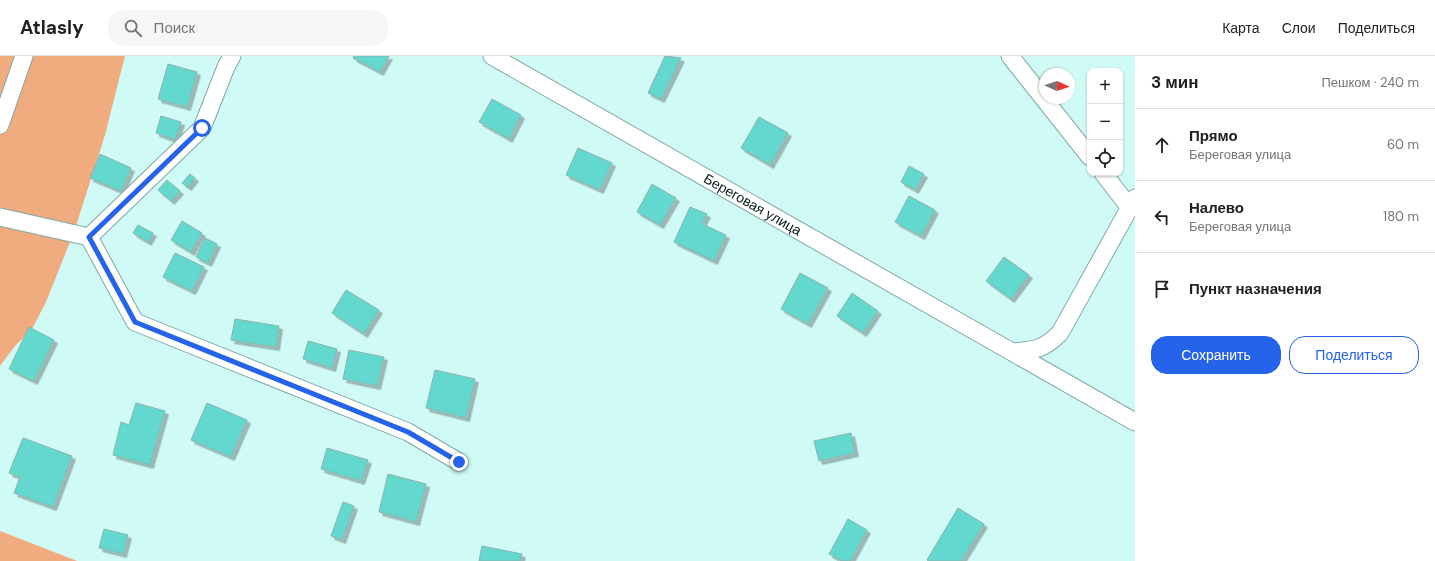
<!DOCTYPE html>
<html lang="ru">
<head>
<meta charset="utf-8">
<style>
	:root { --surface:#fff; --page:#f6f6f6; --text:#202124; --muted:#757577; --line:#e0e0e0; --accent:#2563eb }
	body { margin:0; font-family:"DM Sans",sans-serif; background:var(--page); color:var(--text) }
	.controls { position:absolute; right:12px; top:12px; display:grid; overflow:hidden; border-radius:8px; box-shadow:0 1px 3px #0004 }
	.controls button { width:36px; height:36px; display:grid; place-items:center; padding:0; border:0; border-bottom:1px solid var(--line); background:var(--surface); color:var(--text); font:20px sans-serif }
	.compass { position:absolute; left:1039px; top:12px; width:36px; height:36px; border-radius:50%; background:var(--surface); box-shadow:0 1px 3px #0004; rotate:93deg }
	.stop { position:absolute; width:12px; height:12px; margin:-9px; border:3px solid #2563eb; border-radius:50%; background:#fff }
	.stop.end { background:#2563eb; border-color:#fff; box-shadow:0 1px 4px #0008 }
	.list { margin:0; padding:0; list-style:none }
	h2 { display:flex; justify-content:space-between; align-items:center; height:52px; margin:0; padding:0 16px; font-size:17px }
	h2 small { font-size:13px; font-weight:400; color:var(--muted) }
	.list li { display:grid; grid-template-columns:26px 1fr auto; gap:12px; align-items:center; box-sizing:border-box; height:72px; padding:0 16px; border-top:1px solid var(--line) }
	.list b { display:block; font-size:15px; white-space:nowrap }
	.list p { margin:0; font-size:13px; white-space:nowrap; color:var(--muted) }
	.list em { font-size:13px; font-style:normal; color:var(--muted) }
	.actions { display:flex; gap:8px; padding:12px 16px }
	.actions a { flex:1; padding:9px 0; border:1px solid var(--accent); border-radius:16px; text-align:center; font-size:14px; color:var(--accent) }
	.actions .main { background:var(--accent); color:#fff }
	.icon { flex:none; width:22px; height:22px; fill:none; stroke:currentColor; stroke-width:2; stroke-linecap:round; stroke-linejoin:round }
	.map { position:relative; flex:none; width:1135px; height:505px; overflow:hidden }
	header { display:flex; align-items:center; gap:24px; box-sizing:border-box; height:56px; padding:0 20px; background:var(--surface); border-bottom:1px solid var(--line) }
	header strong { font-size:19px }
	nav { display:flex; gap:22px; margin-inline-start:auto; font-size:14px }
	.search { width:280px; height:36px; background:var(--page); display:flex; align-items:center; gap:10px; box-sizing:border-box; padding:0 14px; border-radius:16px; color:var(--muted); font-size:15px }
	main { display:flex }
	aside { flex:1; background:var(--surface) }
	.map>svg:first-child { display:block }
	.green { fill:#f0ac7f }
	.building { fill:#63d8ce; stroke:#8ab2ad; filter:url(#shadow) }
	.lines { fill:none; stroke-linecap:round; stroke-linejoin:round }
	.minor-casing { stroke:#80a8a4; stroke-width:19 }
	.minor { stroke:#fff; stroke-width:17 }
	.route { stroke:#2563eb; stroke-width:5 }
	.labels { text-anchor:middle; stroke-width:3; stroke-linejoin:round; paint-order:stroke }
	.street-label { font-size:14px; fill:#0b1b19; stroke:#fdfdfd }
</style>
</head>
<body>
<header>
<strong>Atlasly</strong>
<div class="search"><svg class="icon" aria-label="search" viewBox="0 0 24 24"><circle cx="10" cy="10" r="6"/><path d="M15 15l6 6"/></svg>Поиск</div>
<nav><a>Карта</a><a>Слои</a><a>Поделиться</a></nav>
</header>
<main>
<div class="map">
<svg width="1135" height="505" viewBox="0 0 1135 505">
	<defs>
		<filter id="shadow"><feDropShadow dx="3.5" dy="3.5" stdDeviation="0" flood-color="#0004"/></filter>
	</defs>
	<rect width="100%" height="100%" fill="#d0faf5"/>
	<g class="green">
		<path d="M 0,0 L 125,0 L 105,79 L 74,176 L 46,246 L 32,273 L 15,290 L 0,310 Z"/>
		<path d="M 0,475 L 77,505 L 0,505 Z"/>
	</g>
	<g class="building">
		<path d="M 354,0 L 389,0 L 380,16 L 353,2 Z"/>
		<path d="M 665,0 L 681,2 L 661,43 L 648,37 Z"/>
		<path d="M 168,8 L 197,16 L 187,51 L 158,43 Z"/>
		<path d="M 492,43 L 521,59 L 509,83 L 479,66 Z"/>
		<path d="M 161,60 L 181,66 L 175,84 L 156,77 Z"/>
		<path d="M 759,61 L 788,77 L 770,109 L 741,92 Z"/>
		<path d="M 578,92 L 612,107 L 600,134 L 566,119 Z"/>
		<path d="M 100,98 L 131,112 L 121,135 L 90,122 Z"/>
		<path d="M 909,110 L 924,118 L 915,134 L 901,126 Z"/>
		<path d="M 190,118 L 195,122 L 188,131 L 182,127 Z"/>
		<path d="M 167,124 L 180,135 L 171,145 L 158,134 Z"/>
		<path d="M 652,128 L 676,142 L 660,169 L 637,156 Z"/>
		<path d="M 909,140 L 935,154 L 921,180 L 895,166 Z"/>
		<path d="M 690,151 L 707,158 L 702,168 L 726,179 L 714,205 L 674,186 Z"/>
		<path d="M 182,165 L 202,177 L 191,196 L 171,184 Z"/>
		<path d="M 138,169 L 153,177 L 148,186 L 133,177 Z"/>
		<path d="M 205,182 L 217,188 L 208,207 L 196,201 Z"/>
		<path d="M 175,197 L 204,211 L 192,235 L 163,221 Z"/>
		<path d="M 1004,201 L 1029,219 L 1011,243 L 986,225 Z"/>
		<path d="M 800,217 L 828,232 L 808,268 L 781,253 Z"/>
		<path d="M 346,234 L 379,254 L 364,278 L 332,257 Z"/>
		<path d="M 852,237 L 878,255 L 863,277 L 837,260 Z"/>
		<path d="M 235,263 L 279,270 L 276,291 L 231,284 Z"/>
		<path d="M 29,271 L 54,284 L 34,325 L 9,313 Z"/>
		<path d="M 308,285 L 337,293 L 332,312 L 303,303 Z"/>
		<path d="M 349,294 L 384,301 L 377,330 L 343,323 Z"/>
		<path d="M 435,314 L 475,323 L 466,362 L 426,352 Z"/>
		<path d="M 136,347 L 165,355 L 150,409 L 113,399 L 121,366 L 129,369 Z"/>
		<path d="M 207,347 L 247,364 L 231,401 L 191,384 Z"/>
		<path d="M 851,377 L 855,397 L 819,405 L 814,385 Z"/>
		<path d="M 23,382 L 72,400 L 53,451 L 14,437 L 20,421 L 9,417 Z"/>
		<path d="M 327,392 L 368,404 L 361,425 L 321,413 Z"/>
		<path d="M 388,418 L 426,428 L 416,466 L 379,456 Z"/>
		<path d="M 343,446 L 354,450 L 342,484 L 331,480 Z"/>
		<path d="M 958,452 L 984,468 L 961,505 L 929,505 L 927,504 Z"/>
		<path d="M 848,463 L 867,474 L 850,505 L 842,505 L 829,498 Z"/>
		<path d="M 104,473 L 128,479 L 123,498 L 99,492 Z"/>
		<path d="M 482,490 L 522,498 L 520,505 L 479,505 Z"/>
	</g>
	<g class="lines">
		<g class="minor-casing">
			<g id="minor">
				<path id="s1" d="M 492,0 L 1135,366"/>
				<path d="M 1010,0 L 1090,101"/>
				<path d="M 0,69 L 24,0"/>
				<path d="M 1103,117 L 1130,152"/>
				<path d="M 0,161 L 89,181 L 135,266 L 408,376 L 459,406"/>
				<path d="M 89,181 L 202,72 L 226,11 L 232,0"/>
				<path d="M 1013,296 C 1035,294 1043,294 1060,277 L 1135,142"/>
			</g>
		</g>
		<use href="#minor" class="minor"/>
	</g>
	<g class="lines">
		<path class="route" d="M 202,72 L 89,181 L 135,266 L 408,376 L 459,406"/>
	</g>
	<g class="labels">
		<g class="street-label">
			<text dy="5" stroke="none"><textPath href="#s1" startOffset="300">Береговая улица</textPath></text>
		</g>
	</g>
</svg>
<div class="controls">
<button>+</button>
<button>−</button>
<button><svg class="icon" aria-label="locate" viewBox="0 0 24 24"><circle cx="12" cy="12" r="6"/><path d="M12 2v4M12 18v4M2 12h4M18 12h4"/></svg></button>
</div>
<svg class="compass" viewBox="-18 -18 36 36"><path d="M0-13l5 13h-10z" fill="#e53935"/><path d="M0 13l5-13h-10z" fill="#757577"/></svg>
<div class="stop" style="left:202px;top:72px"></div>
<div class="stop end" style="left:459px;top:406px"></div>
</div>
<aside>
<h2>3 мин<small>Пешком · 240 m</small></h2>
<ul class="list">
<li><svg class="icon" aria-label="ahead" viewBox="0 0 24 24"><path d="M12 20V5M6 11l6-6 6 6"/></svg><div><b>Прямо</b><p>Береговая улица</p></div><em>60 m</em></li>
<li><svg class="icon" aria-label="left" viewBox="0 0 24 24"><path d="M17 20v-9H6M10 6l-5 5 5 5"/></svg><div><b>Налево</b><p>Береговая улица</p></div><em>180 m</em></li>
<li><svg class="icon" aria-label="arrive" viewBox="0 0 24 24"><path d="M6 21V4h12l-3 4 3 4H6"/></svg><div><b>Пункт назначения</b></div></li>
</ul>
<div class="actions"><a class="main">Сохранить</a><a>Поделиться</a></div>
</aside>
</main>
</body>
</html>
